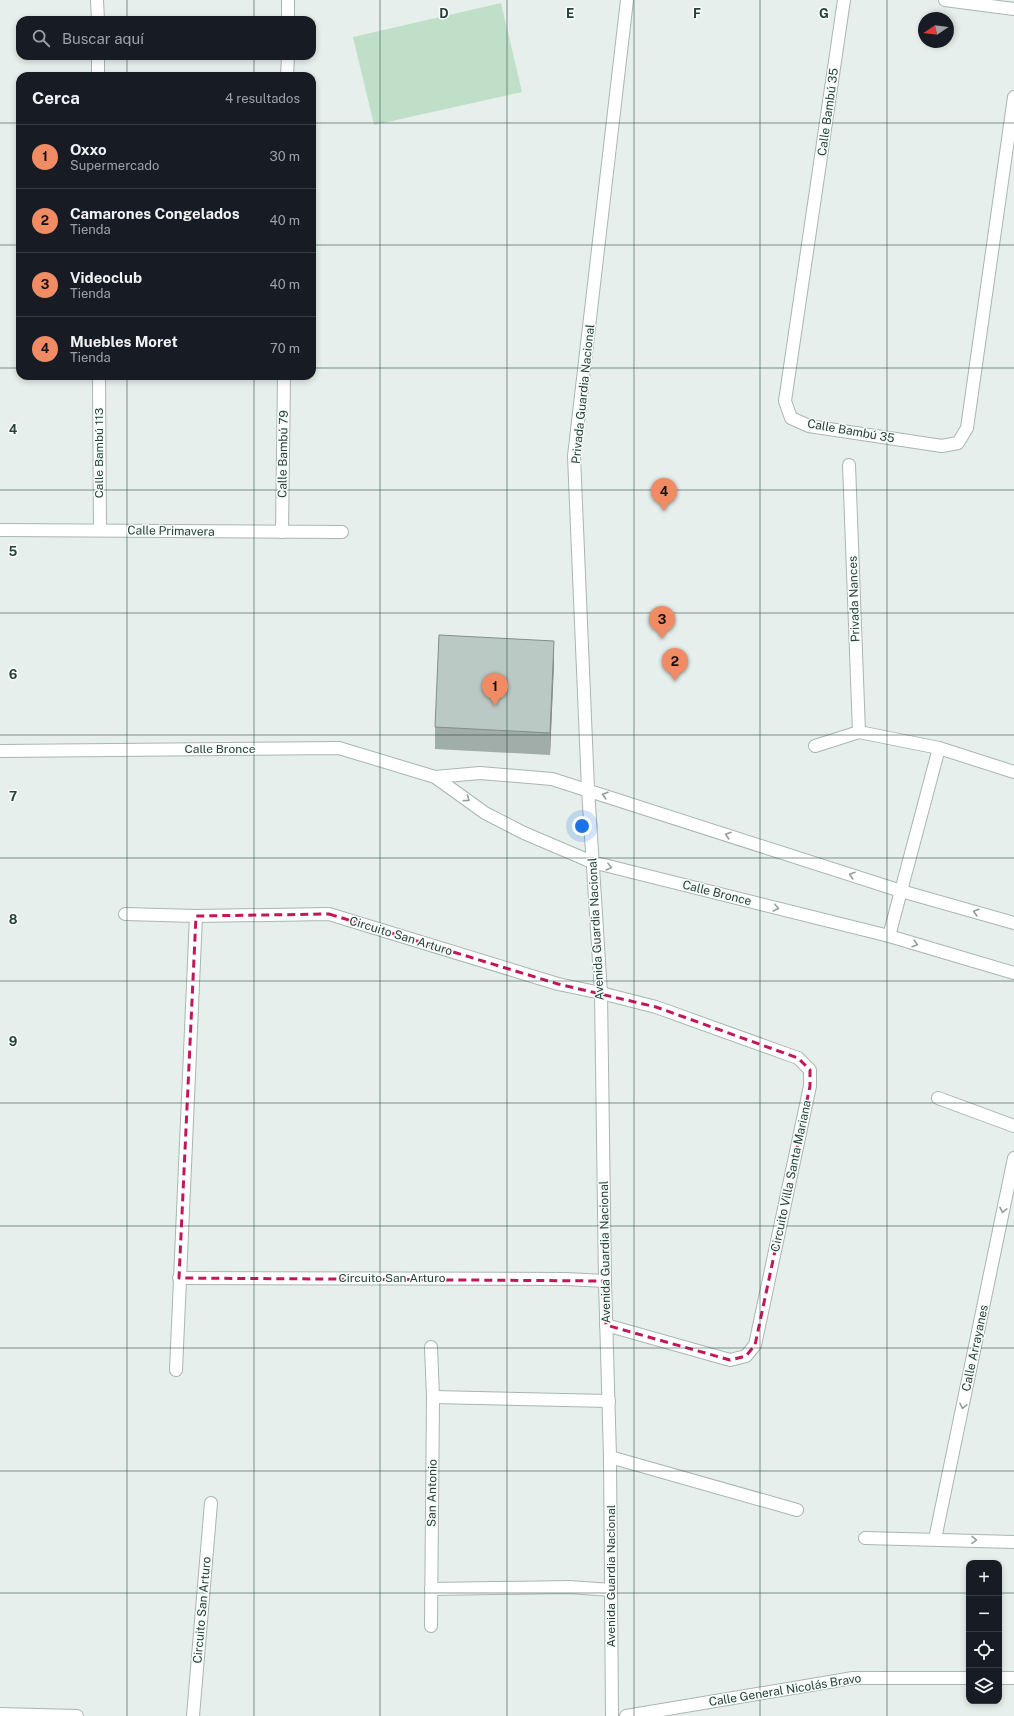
<!DOCTYPE html>
<html lang="es">
<head>
<meta charset="utf-8">
<style>
	:root { --surface:#171b24; --page:#20242c; --text:#f1f3f6; --muted:#9ea1a6; --line:#363941; --accent:#f08b63 }
	body { margin:0; font-family:"Public Sans",sans-serif; background:var(--page); color:var(--text) }
	.controls { position:absolute; right:12px; bottom:12px; display:grid; overflow:hidden; border-radius:8px; box-shadow:0 2px 6px #0003 }
	.controls button { width:36px; height:36px; display:grid; place-items:center; padding:0; border:0; border-bottom:1px solid var(--line); background:var(--surface); color:var(--text); font:20px sans-serif }
	.compass { position:absolute; left:918px; top:12px; width:36px; height:36px; border-radius:50%; background:var(--surface); box-shadow:0 2px 6px #0003; rotate:257deg }
	.you { position:absolute; left:582px; top:826px; width:14px; height:14px; margin:-10px; border:3px solid #fff; border-radius:50%; background:#1a73e8; box-shadow:0 0 0 6px #1a73e833 }
	.badge { display:grid; place-items:center; width:26px; height:26px; border-radius:50%; background:var(--accent); color:#111; font-size:13px; font-weight:700 }
	.pin { position:absolute; translate:-50% -33px; filter:drop-shadow(0 1px 2px #0008) }
	.pin::after { content:''; position:absolute; top:21px; width:14px; height:12px; background:inherit; clip-path:polygon(0 0,100% 0,50% 100%) }
	.list { margin:0; padding:0; list-style:none }
	h2 { display:flex; justify-content:space-between; align-items:center; height:52px; margin:0; padding:0 16px; font-size:17px }
	h2 small { font-size:13px; font-weight:400; color:var(--muted) }
	.list li { display:grid; grid-template-columns:26px 1fr auto; gap:12px; align-items:center; box-sizing:border-box; height:64px; padding:0 16px; border-top:1px solid var(--line) }
	.list b { display:block; font-size:15px; white-space:nowrap }
	.list p { margin:0; font-size:13px; white-space:nowrap; color:var(--muted) }
	.list em { font-size:13px; font-style:normal; color:var(--muted) }
	.icon { flex:none; width:22px; height:22px; fill:none; stroke:currentColor; stroke-width:2; stroke-linecap:round; stroke-linejoin:round }
	.map { position:relative; flex:none; width:1014px; height:1716px; overflow:hidden }
	.search { position:absolute; background:var(--surface); box-shadow:0 2px 6px #0003; left:16px; top:16px; width:300px; height:44px; display:flex; align-items:center; gap:10px; box-sizing:border-box; padding:0 14px; border-radius:12px; color:var(--muted); font-size:15px }
	.panel { position:absolute; background:var(--surface); box-shadow:0 2px 6px #0003; left:16px; top:72px; width:300px; height:308px; border-radius:12px }
	.map>svg:first-child { display:block }
	.green { fill:#c0dfc9 }
	.lines { fill:none; stroke-linecap:round; stroke-linejoin:round }
	.street-casing { stroke:#a8b7b2; stroke-width:14 }
	.street { stroke:#fff; stroke-width:12 }
	.wall { fill:#a1ada9 }
	.shaded-wall { fill:#838d89 }
	.building { fill:#bbc9c4; stroke:#838d89 }
	.oneway { stroke:#92a09c }
	.marked { fill:none; stroke:#c2185b; stroke-width:3; stroke-dasharray:8 5; stroke-linejoin:round }
	.grid { fill:none; stroke:#25413a; stroke-width:1; stroke-opacity:0.55 }
	.labels { text-anchor:middle; stroke-width:3; stroke-linejoin:round; paint-order:stroke }
	.street-label { font-size:12px; fill:#25413a; stroke:#f7fbf9 }
	.grid-label { font-size:13px; text-anchor:middle; font-weight:bold; fill:#25413a; stroke:#f7fbf9; stroke-width:3; stroke-linejoin:round; paint-order:stroke }
</style>
</head>
<body>
<div class="map">
<svg width="1014" height="1716" viewBox="0 0 1014 1716">
	<rect width="100%" height="100%" fill="#e6efeb"/>
	<path class="green" d="M 501,3 L 522,92 L 374,125 L 353,37 Z"/>
	<g class="lines">
		<g class="street-casing">
			<g id="street">
				<path d="M 97,0 L 98,20"/>
				<path d="M 844,0 L 785,401 L 791,418 L 809,426 L 942,446 L 958,443 L 967,428 L 1014,97"/>
				<path d="M 945,0 L 1014,9"/>
				<path d="M 288,20 L 288,0"/>
				<path d="M 98,56 L 98,76"/>
				<path d="M 287,76 L 288,56"/>
				<path d="M 99,376 L 100,530"/>
				<path d="M 849,465 L 859,732"/>
				<path d="M 0,530 L 342,532"/>
				<path d="M 282,532 L 284,376"/>
				<path d="M 815,746 L 859,732 L 939,748 L 1014,772"/>
				<path d="M 0,751 L 339,748 L 435,777 L 485,813 L 524,833 L 592,862 L 889,936 L 1014,973"/>
				<path d="M 435,777 L 480,773 L 552,779 L 901,891 L 1014,923"/>
				<path d="M 125,914 L 196,916 L 329,914 L 558,984 L 601,993 L 656,1007 L 798,1058 L 810,1070 L 810,1086 L 755,1345 L 746,1356 L 730,1360 L 606,1325"/>
				<path d="M 889,936 L 939,748"/>
				<path d="M 938,1098 L 1014,1126"/>
				<path d="M 179,1278 L 566,1279 L 605,1281"/>
				<path d="M 431,1347 L 433,1397 L 431,1626"/>
				<path d="M 176,1370 L 196,916"/>
				<path d="M 433,1397 L 609,1401"/>
				<path d="M 610,1457 L 797,1510"/>
				<path d="M 865,1538 L 1014,1542"/>
				<path d="M 935,1539 L 1014,1158"/>
				<path d="M 431,1589 L 569,1587 L 611,1590"/>
				<path d="M 999,1678 L 1014,1678"/>
				<path d="M 0,1714 L 77,1716"/>
				<path d="M 193,1716 L 211,1503"/>
				<path d="M 612,1716 L 610,1457 L 605,1281 L 601,993 L 588,789 L 574,456 L 627,0"/>
				<path d="M 626,1716 L 853,1678 L 969,1678"/>
			</g>
		</g>
		<use href="#street" class="street"/>
	</g>
	<path class="wall" d="M 554,663 L 550,755 L 435,749 L 435,727 Z"/>
	<path class="shaded-wall" d="M 554,641 L 554,663 L 550,755 L 550,733 Z"/>
	<path class="building" d="M 439,635 L 554,641 L 550,733 L 435,727 Z"/>
	<defs><path id="oneway-chevron" d="M-2-3.5L2.5 0L-2 3.5" fill="none" stroke-width="1.6" stroke-linecap="round" stroke-linejoin="round"/></defs>
	<g class="oneway">
		<use href="#oneway-chevron" transform="translate(605 795) rotate(-162)"/>
		<use href="#oneway-chevron" transform="translate(467 799) rotate(36)"/>
		<use href="#oneway-chevron" transform="translate(728 835) rotate(-162)"/>
		<use href="#oneway-chevron" transform="translate(609 867) rotate(14)"/>
		<use href="#oneway-chevron" transform="translate(852 875) rotate(-162)"/>
		<use href="#oneway-chevron" transform="translate(776 908) rotate(14)"/>
		<use href="#oneway-chevron" transform="translate(976 912) rotate(-164)"/>
		<use href="#oneway-chevron" transform="translate(915 944) rotate(16)"/>
		<use href="#oneway-chevron" transform="translate(1003 1210) rotate(102)"/>
		<use href="#oneway-chevron" transform="translate(963 1406) rotate(102)"/>
		<use href="#oneway-chevron" transform="translate(974 1540) rotate(2)"/>
	</g>
	<path class="marked" d="M 329,914 L 558,984 L 656,1007 L 798,1058 L 810,1070 L 810,1086 L 755,1345 L 746,1356 L 730,1360 L 606,1325 L 605,1281 L 179,1278 L 196,916 Z"/>
	<path class="grid" d="M 127,0 L 127,20M 254,0 L 254,20M 380,0 L 380,1716M 507,0 L 507,1716M 634,0 L 634,1716M 760,0 L 760,1716M 887,0 L 887,1716M 127,56 L 127,76M 254,56 L 254,76M 0,123 L 20,123M 312,123 L 1014,123M 0,245 L 20,245M 312,245 L 1014,245M 0,368 L 20,368M 312,368 L 1014,368M 127,376 L 127,1716M 254,376 L 254,1716M 0,490 L 1014,490M 0,613 L 1014,613M 0,735 L 1014,735M 0,858 L 1014,858M 0,981 L 1014,981M 0,1103 L 1014,1103M 0,1226 L 1014,1226M 0,1348 L 1014,1348M 0,1471 L 1014,1471M 0,1593 L 969,1593M 999,1593 L 1014,1593"/>
	<g class="labels">
		<g class="street-label">
			<text transform="translate(828 112) rotate(-82)" y="4">Calle Bambú 35</text>
			<text transform="translate(583 394) rotate(-84)" y="4">Privada Guardia Nacional</text>
			<text transform="translate(851 431) rotate(10)" y="4">Calle Bambú 35</text>
			<text transform="translate(99 453) rotate(-90)" y="4">Calle Bambú 113</text>
			<text transform="translate(283 454) rotate(-89)" y="4">Calle Bambú 79</text>
			<text transform="translate(171 531) rotate(1)" y="4">Calle Primavera</text>
			<text transform="translate(854 599) rotate(-92)" y="4">Privada Nances</text>
			<text x="220" y="753">Calle Bronce</text>
			<text transform="translate(717 893) rotate(14)" y="4">Calle Bronce</text>
			<text transform="translate(596 929) rotate(-93)" y="4">Avenida Guardia Nacional</text>
			<text transform="translate(401 936) rotate(17)" y="4">Circuito San Arturo</text>
			<text transform="translate(791 1176) rotate(-78)" y="4">Circuito Villa Santa Mariana</text>
			<text transform="translate(605 1252) rotate(-91)" y="4">Avenida Guardia Nacional</text>
			<text x="392" y="1282">Circuito San Arturo</text>
			<text transform="translate(975 1348) rotate(-78)" y="4">Calle Arrayanes</text>
			<text transform="translate(432 1493) rotate(-89)" y="4">San Antonio</text>
			<text transform="translate(611 1576) rotate(-90)" y="4">Avenida Guardia Nacional</text>
			<text transform="translate(202 1610) rotate(-85)" y="4">Circuito San Arturo</text>
			<text transform="translate(785 1690) rotate(-9)" y="4">Calle General Nicolás Bravo</text>
		</g>
	</g>
	<g class="grid-label">
		<text x="444" y="18">D</text>
		<text x="570" y="18">E</text>
		<text x="697" y="18">F</text>
		<text x="824" y="18">G</text>
		<text x="13" y="434">4</text>
		<text x="13" y="556">5</text>
		<text x="13" y="679">6</text>
		<text x="13" y="801">7</text>
		<text x="13" y="924">8</text>
		<text x="13" y="1046">9</text>
	</g>
</svg>
<div class="controls">
<button>+</button>
<button>−</button>
<button><svg class="icon" aria-label="locate" viewBox="0 0 24 24"><circle cx="12" cy="12" r="6"/><path d="M12 2v4M12 18v4M2 12h4M18 12h4"/></svg></button>
<button><svg class="icon" aria-label="layers" viewBox="0 0 24 24"><path d="M12 4l9 5-9 5-9-5zM3 14l9 5 9-5"/></svg></button>
</div>
<svg class="compass" viewBox="-18 -18 36 36"><path d="M0-13l5 13h-10z" fill="#e53935"/><path d="M0 13l5-13h-10z" fill="#9ea1a6"/></svg>
<div class="you"></div>
<div class="pin badge" style="left:495px;top:706px">1</div>
<div class="pin badge" style="left:675px;top:681px">2</div>
<div class="pin badge" style="left:662px;top:639px">3</div>
<div class="pin badge" style="left:664px;top:511px">4</div>
<div class="search"><svg class="icon" aria-label="search" viewBox="0 0 24 24"><circle cx="10" cy="10" r="6"/><path d="M15 15l6 6"/></svg>Buscar aquí</div>
<section class="panel">
<h2>Cerca<small>4 resultados</small></h2>
<ul class="list">
<li><span class="badge">1</span><div><b>Oxxo</b><p>Supermercado</p></div><em>30 m</em></li>
<li><span class="badge">2</span><div><b>Camarones Congelados</b><p>Tienda</p></div><em>40 m</em></li>
<li><span class="badge">3</span><div><b>Videoclub</b><p>Tienda</p></div><em>40 m</em></li>
<li><span class="badge">4</span><div><b>Muebles Moret</b><p>Tienda</p></div><em>70 m</em></li>
</ul>
</section>
</div>
</body>
</html>
